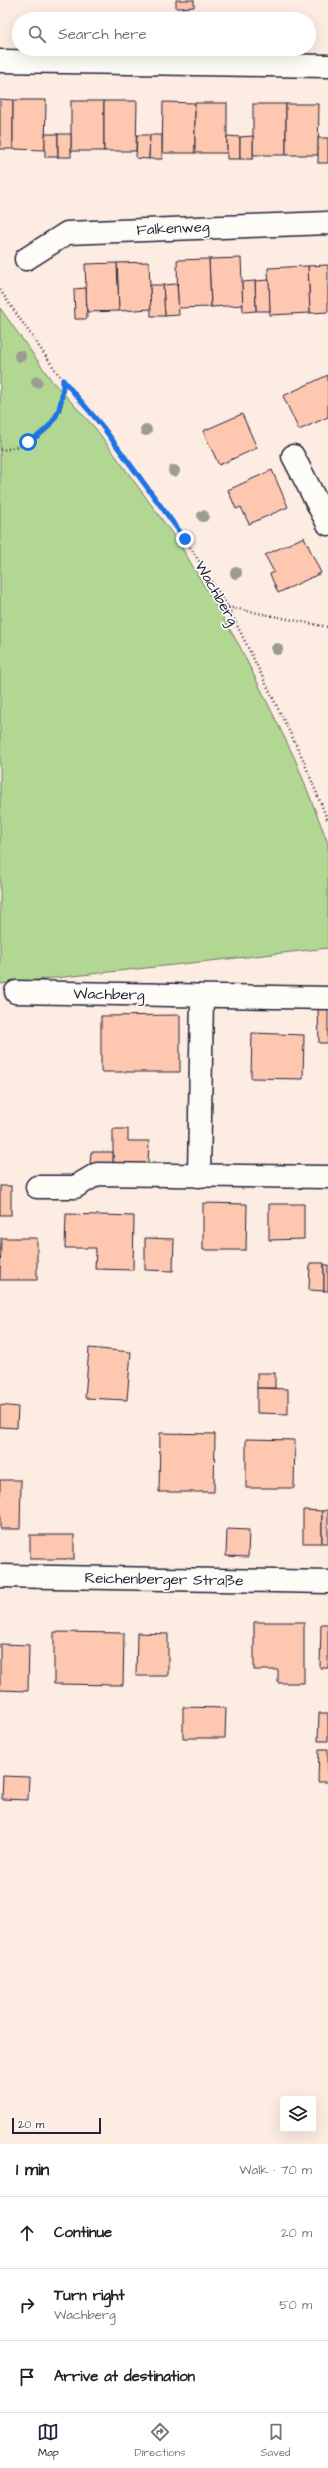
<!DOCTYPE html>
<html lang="en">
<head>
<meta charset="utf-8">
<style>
	:root { --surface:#fff; --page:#f2f2f2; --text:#222; --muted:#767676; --line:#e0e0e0; --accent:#22223b }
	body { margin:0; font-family:"Architects Daughter",sans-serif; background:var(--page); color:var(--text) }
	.controls { position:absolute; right:12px; bottom:12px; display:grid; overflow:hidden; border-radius:4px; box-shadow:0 4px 16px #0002 }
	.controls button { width:36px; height:36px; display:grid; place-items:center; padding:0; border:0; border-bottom:1px solid var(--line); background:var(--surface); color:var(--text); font:20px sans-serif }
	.scale { position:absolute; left:12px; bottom:10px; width:89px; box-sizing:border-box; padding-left:4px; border:2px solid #22223b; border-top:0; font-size:11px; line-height:14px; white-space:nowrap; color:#22223b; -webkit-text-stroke:3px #fdfcf7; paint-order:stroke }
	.stop { position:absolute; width:12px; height:12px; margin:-9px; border:3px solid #1a73e8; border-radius:50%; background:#fff }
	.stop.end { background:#1a73e8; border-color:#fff; box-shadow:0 1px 4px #0008 }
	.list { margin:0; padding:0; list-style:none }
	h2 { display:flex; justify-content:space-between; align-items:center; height:52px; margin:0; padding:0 16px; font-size:17px }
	h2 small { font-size:13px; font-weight:400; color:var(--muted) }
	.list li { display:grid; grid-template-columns:26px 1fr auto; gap:12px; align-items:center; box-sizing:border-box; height:72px; padding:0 16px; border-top:1px solid var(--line) }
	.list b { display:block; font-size:15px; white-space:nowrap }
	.list p { margin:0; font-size:13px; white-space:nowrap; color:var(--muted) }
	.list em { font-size:13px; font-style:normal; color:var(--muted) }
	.icon { flex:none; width:22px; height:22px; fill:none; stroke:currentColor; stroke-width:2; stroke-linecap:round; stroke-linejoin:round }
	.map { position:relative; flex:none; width:328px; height:2144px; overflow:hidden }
	.search { position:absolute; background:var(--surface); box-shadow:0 4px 16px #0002; left:12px; right:12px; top:12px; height:44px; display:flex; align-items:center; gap:10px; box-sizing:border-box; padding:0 14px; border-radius:22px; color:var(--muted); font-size:15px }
	.sheet { height:268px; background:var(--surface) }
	nav { display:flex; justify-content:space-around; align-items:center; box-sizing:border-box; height:56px; border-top:1px solid var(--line); background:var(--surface); font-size:11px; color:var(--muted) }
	nav a { display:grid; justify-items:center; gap:2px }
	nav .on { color:var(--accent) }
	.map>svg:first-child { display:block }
	.green { fill:#b2d792; stroke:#6a7c66 }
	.building { fill:#fec7b0; stroke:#22223b }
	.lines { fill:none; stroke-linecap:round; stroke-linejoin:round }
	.minor-casing { stroke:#22223b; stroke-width:25 }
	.path { stroke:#22223b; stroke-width:2.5; stroke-dasharray:1 3; stroke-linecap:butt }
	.minor { stroke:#fdfcf7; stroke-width:22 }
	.tree { fill:#9c9b94 }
	.route { stroke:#1a73e8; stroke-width:5 }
	.labels { text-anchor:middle; stroke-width:3.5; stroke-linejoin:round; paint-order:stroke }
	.street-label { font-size:15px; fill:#22223b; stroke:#fdfcf7 }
</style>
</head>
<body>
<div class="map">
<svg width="328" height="2144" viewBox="0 0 328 2144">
	<rect width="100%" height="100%" fill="#fdece2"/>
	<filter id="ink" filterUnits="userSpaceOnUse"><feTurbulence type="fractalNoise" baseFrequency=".025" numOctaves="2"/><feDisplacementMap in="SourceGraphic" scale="8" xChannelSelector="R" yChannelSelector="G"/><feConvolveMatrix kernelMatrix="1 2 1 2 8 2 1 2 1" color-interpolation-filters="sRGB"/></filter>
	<g filter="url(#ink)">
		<path class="green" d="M 0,308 L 52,381 L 96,429 L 179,543 L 239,645 L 295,759 L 328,843 L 328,948 L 0,984 Z"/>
		<g class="building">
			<path d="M 176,0 L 194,0 L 194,7 L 176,8 Z"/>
			<path d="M 0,99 L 13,100 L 13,149 L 0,149 Z"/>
			<path d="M 13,100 L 46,100 L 45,150 L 13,149 Z"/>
			<rect x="71" y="101" width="33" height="50"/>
			<path d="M 104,101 L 137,101 L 136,151 L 104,151 Z"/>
			<path d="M 163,102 L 195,103 L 195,153 L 162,153 Z"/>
			<rect x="195" y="103" width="32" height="50"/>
			<rect x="253" y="104" width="33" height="51"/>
			<path d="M 286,104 L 319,104 L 318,155 L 286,155 Z"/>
			<rect x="45" y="134" width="13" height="23"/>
			<rect x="58" y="134" width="13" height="23"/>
			<path d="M 137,135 L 150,135 L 149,159 L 136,158 Z"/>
			<path d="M 150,135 L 162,135 L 162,159 L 149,159 Z"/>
			<path d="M 227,136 L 240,137 L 240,159 L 227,159 Z"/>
			<path d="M 253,136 L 253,159 L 240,159 L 240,137 Z"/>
			<rect x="318" y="138" width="10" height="25"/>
			<path d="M 241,258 L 243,305 L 211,307 L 209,259 Z"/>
			<path d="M 209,259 L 211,307 L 178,308 L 177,260 Z"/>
			<path d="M 149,262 L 151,309 L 119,311 L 117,263 Z"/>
			<path d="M 117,263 L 119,311 L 87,312 L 85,264 Z"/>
			<path d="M 328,265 L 328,312 L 310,313 L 308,266 Z"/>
			<path d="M 308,266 L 310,313 L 270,315 L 268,268 Z"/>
			<path d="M 269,280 L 270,311 L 256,311 L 255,281 Z"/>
			<path d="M 255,281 L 256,311 L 243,312 L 242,282 Z"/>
			<path d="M 177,284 L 179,315 L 165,316 L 163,285 Z"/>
			<path d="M 150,285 L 163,285 L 165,316 L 151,316 Z"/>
			<path d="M 86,288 L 87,319 L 75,319 L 74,289 Z"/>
			<path d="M 328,375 L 328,417 L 299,430 L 283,396 Z"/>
			<path d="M 242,414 L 257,448 L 219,465 L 203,431 Z"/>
			<path d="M 272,470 L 288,507 L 249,524 L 241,507 L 236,509 L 228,490 Z"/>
			<path d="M 304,537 L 321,573 L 278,593 L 270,574 L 274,572 L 265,555 Z"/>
			<path d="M 318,1009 L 328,1009 L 328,1043 L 319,1043 Z"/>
			<path d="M 180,1015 L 180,1072 L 101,1072 L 101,1016 Z"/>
			<path d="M 252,1033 L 304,1035 L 303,1079 L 251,1078 Z"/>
			<path d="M 113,1129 L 128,1129 L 128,1141 L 149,1141 L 148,1165 L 113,1165 Z"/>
			<path d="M 91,1152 L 113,1152 L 113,1165 L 90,1164 Z"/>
			<rect x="0" y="1186" width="11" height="29"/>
			<path d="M 203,1203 L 247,1204 L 246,1250 L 203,1250 Z"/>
			<path d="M 269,1204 L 304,1204 L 304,1239 L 269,1240 Z"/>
			<path d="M 66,1214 L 134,1216 L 133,1270 L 95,1269 L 96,1248 L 65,1248 Z"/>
			<path d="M 1,1238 L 37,1238 L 37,1280 L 0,1280 Z"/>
			<path d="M 145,1238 L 174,1239 L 173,1271 L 145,1270 Z"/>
			<path d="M 310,1263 L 324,1263 L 324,1291 L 309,1290 Z"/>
			<rect x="324" y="1265" width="4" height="26"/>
			<path d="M 89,1348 L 131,1352 L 127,1400 L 85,1398 Z"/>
			<rect x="257" y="1373" width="18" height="15"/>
			<path d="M 257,1388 L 288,1389 L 288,1414 L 257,1413 Z"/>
			<path d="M 0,1405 L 18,1407 L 17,1428 L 0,1427 Z"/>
			<path d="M 160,1433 L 215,1434 L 214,1492 L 159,1492 Z"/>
			<path d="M 246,1439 L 295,1440 L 294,1488 L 246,1488 Z"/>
			<path d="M 0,1480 L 21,1480 L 20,1529 L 0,1529 Z"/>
			<path d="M 303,1510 L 322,1511 L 322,1543 L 303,1543 Z"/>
			<path d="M 328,1510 L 328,1543 L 322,1543 L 322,1511 Z"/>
			<path d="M 227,1529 L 249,1530 L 248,1557 L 226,1556 Z"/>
			<rect x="30" y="1535" width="44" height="24"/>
			<path d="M 254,1622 L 304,1622 L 304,1683 L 278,1683 L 278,1670 L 254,1670 Z"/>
			<path d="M 321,1624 L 328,1624 L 328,1668 L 320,1668 Z"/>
			<path d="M 54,1632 L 124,1633 L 123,1685 L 54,1684 Z"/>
			<path d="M 137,1633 L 168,1634 L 168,1676 L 136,1676 Z"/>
			<path d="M 0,1644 L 29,1645 L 28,1691 L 0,1690 Z"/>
			<path d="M 183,1707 L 226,1708 L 225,1738 L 183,1738 Z"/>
			<path d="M 319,1713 L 328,1713 L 328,1741 L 318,1741 Z"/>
			<path d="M 319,1749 L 328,1749 L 328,1782 L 318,1782 Z"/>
			<path d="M 3,1776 L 29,1777 L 28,1800 L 2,1799 Z"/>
		</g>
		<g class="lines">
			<g class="minor-casing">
				<g id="minor">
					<path d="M 0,61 L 328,66"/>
					<path d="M 26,259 L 67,233 L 328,223"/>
					<path d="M 293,456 L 328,524"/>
					<path d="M 16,992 L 328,998"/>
					<path d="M 199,1176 L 202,997"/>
					<path d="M 37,1187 L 75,1187 L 97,1174 L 328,1177"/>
					<path d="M 0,1576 L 328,1582"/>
				</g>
			</g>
			<g class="path">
				<path d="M 0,290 L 63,381 L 102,426 L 185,539 L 228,607 L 302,757 L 328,821"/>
				<path d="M 0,450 C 25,448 54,432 61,406 C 63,398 63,389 63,381"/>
				<path d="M 228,607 L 328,627"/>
			</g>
			<use href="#minor" class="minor"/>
		</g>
		<g class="tree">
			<circle cx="20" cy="356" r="6"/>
			<circle cx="37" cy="382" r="6"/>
			<circle cx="146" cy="430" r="6"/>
			<circle cx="174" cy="471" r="6"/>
			<circle cx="203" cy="516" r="6"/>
			<circle cx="236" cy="573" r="6"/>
			<circle cx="277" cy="649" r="6"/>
		</g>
	</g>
	<g class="lines" filter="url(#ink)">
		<path class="route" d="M 28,442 C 55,427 63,410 63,380 L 102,426 L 185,539"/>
	</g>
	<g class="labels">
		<g class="street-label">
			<text transform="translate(173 228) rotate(-3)" y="5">Falkenweg</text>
			<text transform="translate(217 593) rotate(60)" y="5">Wachberg</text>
			<text transform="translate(109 994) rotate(1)" y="5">Wachberg</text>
			<text transform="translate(164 1579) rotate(1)" y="5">Reichenberger Straße</text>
		</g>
	</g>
</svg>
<div class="controls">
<button><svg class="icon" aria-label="layers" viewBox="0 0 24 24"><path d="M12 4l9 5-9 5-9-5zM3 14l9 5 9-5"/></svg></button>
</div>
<div class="scale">20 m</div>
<div class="stop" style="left:28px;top:442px"></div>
<div class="stop end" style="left:185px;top:539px"></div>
<div class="search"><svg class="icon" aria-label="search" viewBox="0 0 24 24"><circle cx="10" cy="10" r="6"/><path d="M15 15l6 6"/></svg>Search here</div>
</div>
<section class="sheet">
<h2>1 min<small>Walk · 70 m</small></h2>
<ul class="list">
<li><svg class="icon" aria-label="ahead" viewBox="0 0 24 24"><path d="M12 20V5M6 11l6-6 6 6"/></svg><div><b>Continue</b></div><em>20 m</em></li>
<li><svg class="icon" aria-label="right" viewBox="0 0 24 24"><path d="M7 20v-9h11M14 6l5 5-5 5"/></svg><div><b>Turn right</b><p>Wachberg</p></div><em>50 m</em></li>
<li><svg class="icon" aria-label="arrive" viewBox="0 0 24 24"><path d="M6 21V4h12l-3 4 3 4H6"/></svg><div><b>Arrive at destination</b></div></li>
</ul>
</section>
<nav>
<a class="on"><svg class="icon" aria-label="map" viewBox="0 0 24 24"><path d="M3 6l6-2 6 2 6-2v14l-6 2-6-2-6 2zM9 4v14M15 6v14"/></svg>Map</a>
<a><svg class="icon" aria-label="directions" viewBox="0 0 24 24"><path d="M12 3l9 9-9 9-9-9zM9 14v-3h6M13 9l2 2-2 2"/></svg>Directions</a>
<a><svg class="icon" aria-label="saved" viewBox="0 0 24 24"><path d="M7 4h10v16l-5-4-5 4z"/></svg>Saved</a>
</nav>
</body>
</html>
